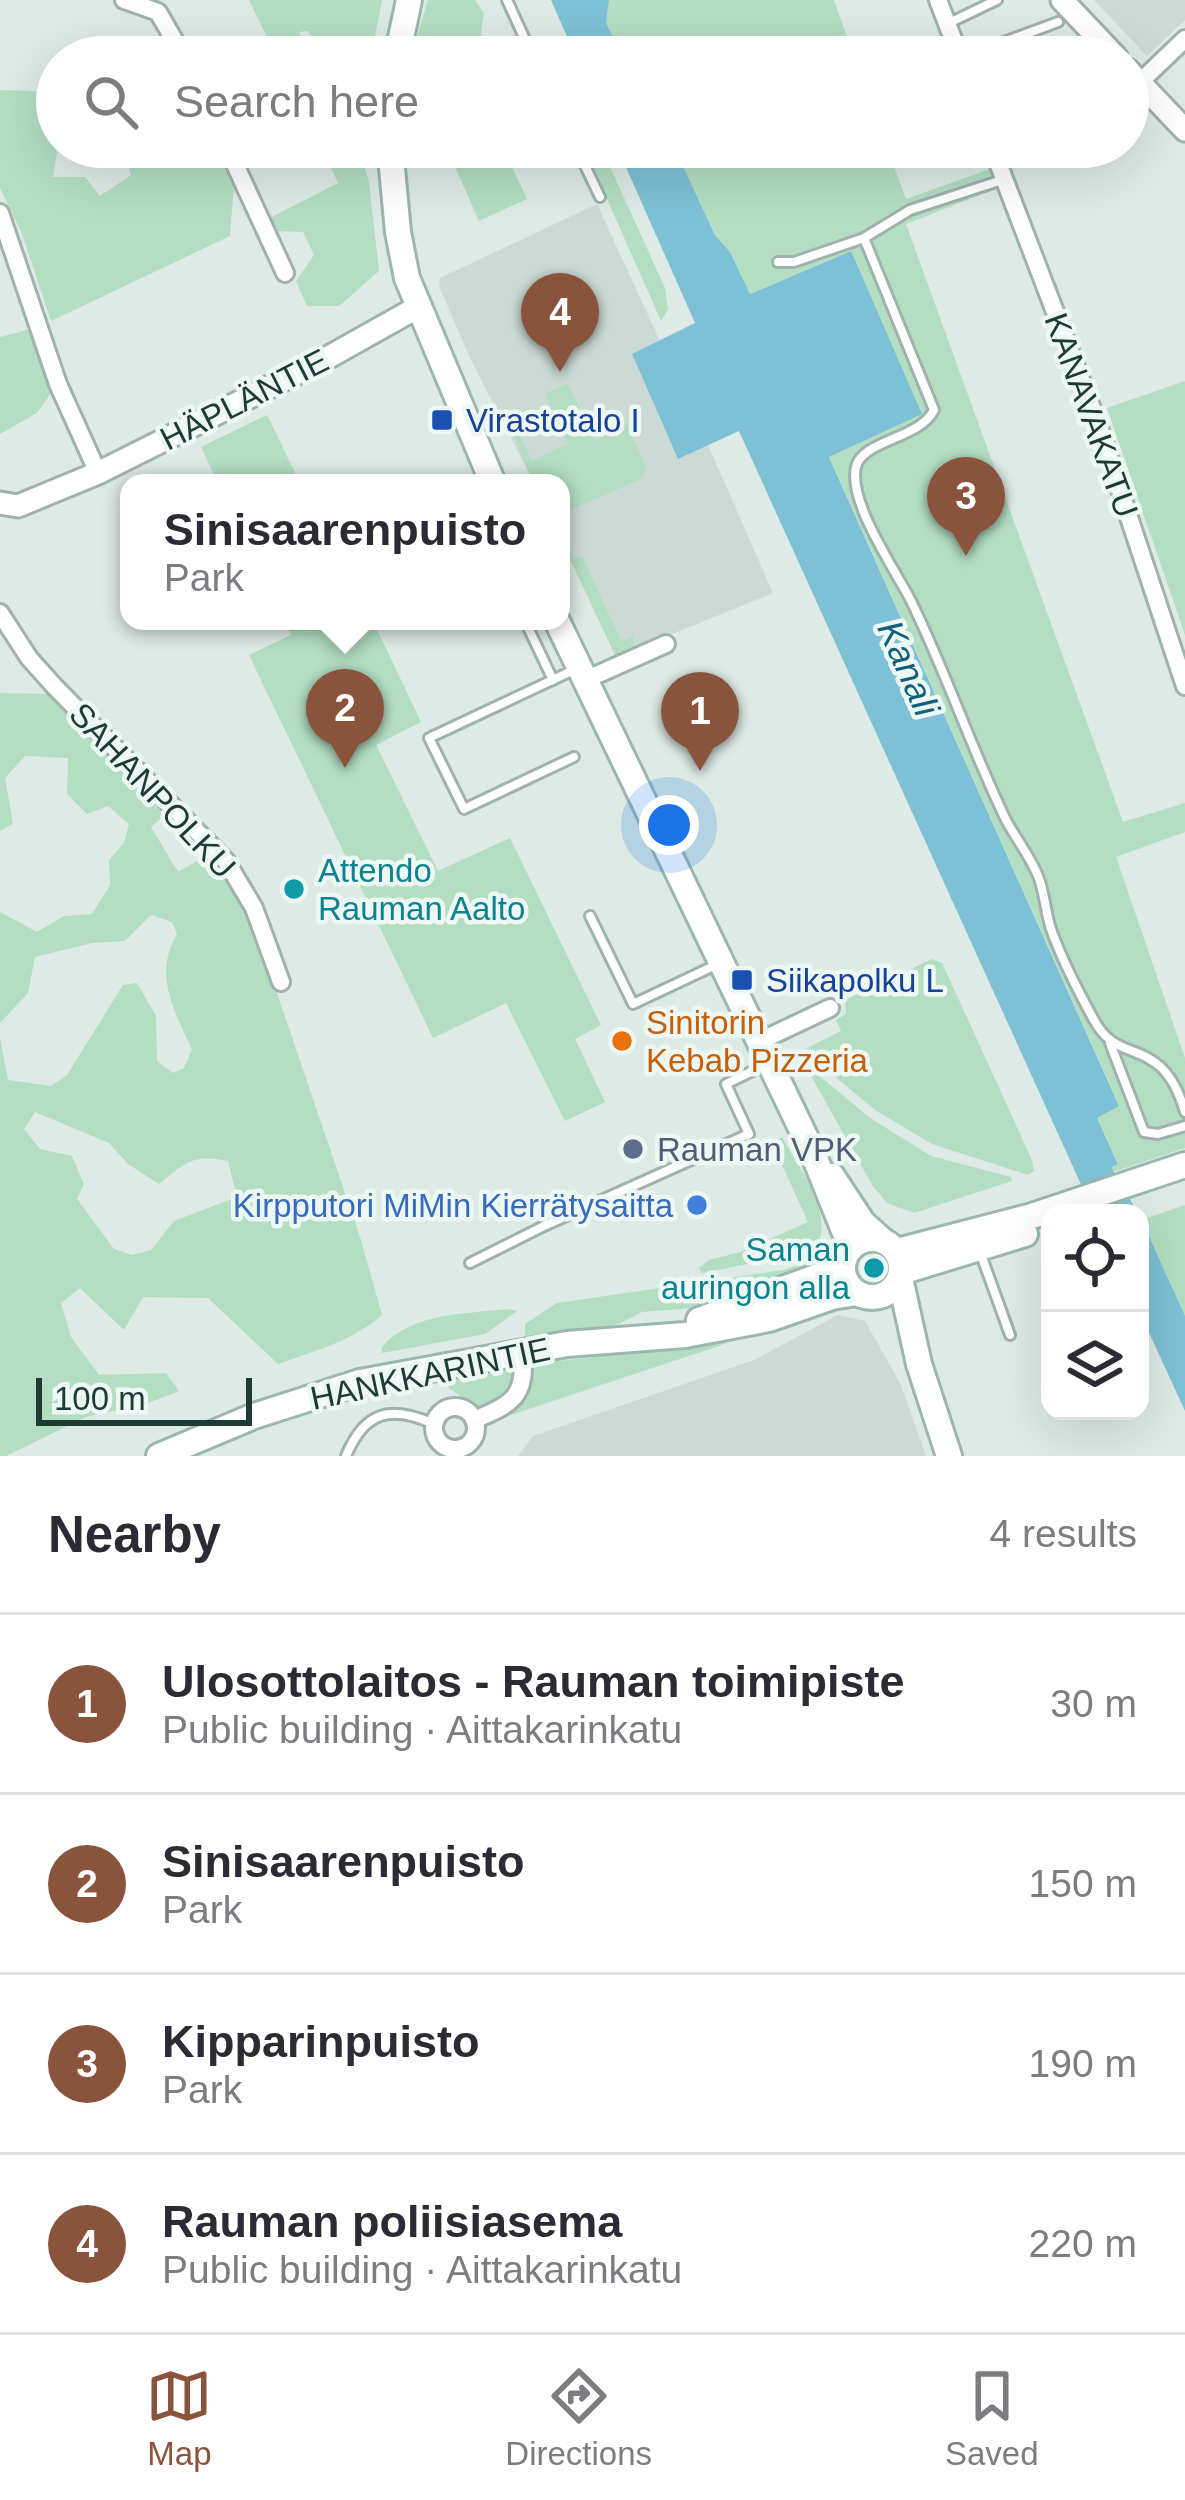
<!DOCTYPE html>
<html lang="en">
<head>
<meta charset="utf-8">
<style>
	:root { --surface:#fff; --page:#f7f7f7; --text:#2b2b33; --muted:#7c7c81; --line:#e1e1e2; --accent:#8a533c }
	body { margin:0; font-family:Helvetica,sans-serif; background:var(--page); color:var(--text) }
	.controls { position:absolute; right:36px; bottom:36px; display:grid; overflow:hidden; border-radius:24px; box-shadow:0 12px 48px #0002 }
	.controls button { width:108px; height:108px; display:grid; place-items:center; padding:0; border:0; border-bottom:3px solid var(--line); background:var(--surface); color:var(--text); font:60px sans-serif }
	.scale { position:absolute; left:36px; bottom:30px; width:216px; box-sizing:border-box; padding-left:12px; border:6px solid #1d3b35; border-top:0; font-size:33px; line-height:42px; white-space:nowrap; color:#1d3b35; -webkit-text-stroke:9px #edf7f3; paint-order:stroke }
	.you { position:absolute; left:669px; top:825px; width:42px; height:42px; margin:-30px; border:9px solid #fff; border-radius:50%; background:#1a73e8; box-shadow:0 0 0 18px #1a73e833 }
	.badge { display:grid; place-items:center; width:78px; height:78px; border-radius:50%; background:var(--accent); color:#fff; font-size:39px; font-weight:700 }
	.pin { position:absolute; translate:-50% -99px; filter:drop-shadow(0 3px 6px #0008) }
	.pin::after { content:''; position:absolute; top:63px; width:42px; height:36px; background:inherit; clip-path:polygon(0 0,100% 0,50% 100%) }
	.popup { position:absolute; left:120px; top:474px; width:450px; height:156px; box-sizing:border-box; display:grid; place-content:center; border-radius:24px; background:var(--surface); filter:drop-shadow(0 3px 9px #0005); font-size:39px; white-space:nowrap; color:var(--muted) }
	.popup b { font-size:45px; color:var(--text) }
	.popup::after { content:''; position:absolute; left:50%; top:100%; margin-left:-24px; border:24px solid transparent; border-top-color:var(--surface) }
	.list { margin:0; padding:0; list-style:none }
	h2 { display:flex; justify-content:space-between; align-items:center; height:156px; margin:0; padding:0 48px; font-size:51px }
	h2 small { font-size:39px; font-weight:400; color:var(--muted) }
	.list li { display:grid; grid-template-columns:78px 1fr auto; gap:36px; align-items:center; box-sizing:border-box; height:180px; padding:0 48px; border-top:3px solid var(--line) }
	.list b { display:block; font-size:45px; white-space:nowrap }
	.list p { margin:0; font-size:39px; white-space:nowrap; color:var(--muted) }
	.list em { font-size:39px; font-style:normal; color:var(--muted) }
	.icon { flex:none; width:66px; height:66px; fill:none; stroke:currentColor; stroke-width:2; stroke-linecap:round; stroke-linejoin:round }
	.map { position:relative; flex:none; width:1185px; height:1456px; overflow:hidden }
	.search { position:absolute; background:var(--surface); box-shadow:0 12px 48px #0002; left:36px; right:36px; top:36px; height:132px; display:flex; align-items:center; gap:30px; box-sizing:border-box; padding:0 42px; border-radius:66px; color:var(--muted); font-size:45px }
	.sheet { height:876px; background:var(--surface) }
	nav { display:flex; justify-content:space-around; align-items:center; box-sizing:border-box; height:168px; border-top:3px solid var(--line); background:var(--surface); font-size:33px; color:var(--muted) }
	nav a { display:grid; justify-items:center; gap:6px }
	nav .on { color:var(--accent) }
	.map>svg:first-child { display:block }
	.built { fill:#cbdad5 }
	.green { fill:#b3dec2; fill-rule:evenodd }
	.water { fill:#7ec1d6 }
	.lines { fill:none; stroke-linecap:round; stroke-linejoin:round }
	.service-casing { stroke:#a0b2ad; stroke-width:14 }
	.minor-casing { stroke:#a0b2ad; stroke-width:22 }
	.tertiary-casing { stroke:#a0b2ad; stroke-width:27 }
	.secondary-casing { stroke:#9bb7af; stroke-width:30 }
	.service { stroke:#fff; stroke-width:8 }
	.minor { stroke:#fff; stroke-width:16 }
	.tertiary { stroke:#fff; stroke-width:21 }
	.secondary { stroke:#fff; stroke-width:24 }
	.transit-dot { fill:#1a4fb4; stroke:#edf7f3; stroke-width:4.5 }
	.culture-dot { fill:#0f9aa8; stroke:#edf7f3; stroke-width:4.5 }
	.food-dot { fill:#e8710a; stroke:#edf7f3; stroke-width:4.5 }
	.service-dot { fill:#5c6f8a; stroke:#edf7f3; stroke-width:4.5 }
	.shop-dot { fill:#3f7fe0; stroke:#edf7f3; stroke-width:4.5 }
	.labels { text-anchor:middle; stroke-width:9; stroke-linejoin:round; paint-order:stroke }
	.street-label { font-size:33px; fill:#1d3b35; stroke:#edf7f3 }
	.transit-label { font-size:33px; fill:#164399; stroke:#edf7f3; text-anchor:start }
	.culture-label { font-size:33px; fill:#0d838f; stroke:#edf7f3; text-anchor:start }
	.food-label { font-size:33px; fill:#c56008; stroke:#edf7f3; text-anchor:start }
	.service-label { font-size:33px; fill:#4e5e75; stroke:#edf7f3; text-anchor:start }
	.shop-label { font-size:33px; fill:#366cbe; stroke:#edf7f3; text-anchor:end }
	.water-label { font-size:36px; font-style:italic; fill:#12617c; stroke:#edf7f3 }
</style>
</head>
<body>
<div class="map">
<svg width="1185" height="1456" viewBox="0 0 1185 1456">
	<rect width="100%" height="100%" fill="#ddeae5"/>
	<g class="built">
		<path d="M 1094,0 L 1185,0 L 1185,20 L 1147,56 Z"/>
		<path d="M 597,204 L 660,341 L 632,354 L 678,458 L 708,445 L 773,593 L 618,656 L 561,540 L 561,483 L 534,483 L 470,358 L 439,286 L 440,278 Z"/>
		<path d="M 838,1315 L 865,1321 L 901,1385 L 926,1456 L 518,1456 L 533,1436 L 754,1360 Z"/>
	</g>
	<g class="green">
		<path d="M 249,0 L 382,0 L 371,57 L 326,57 L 308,31 L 299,32 L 308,57 L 277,57 Z"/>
		<path d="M 428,0 L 475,0 L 484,13 L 481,31 L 485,55 L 518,57 L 411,57 Z"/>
		<path d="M 609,0 L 834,0 L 854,57 L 623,57 L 606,23 Z"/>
		<path d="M 0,90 L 57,92 L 58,147 L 53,177 L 85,177 L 100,196 L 131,175 L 122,147 L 217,147 L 234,184 L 230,236 L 51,321 L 22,234 L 0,188 Z"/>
		<path d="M 321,147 L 359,147 L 369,182 L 379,271 L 339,306 L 307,306 L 296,281 L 314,255 L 303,232 L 273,231 L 268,219 L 338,183 Z"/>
		<path d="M 450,147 L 503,147 L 527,199 L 479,221 L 447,149 Z"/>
		<path d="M 584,147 L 601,147 L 665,288 L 668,309 L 661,321 Z"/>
		<path d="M 674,147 L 887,147 L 906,199 L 990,169 L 995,189 L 906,224 L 1123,822 L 1185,803 L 1185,832 L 1116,857 L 1185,1058 L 1185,1148 L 1113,1172 L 1111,1167 L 1118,1163 L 1097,1117 L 1119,1105 L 829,456 L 851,251 L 750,294 L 730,252 L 715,235 Z"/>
		<path d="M 30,329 L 51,393 L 37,413 L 0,434 L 0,337 Z"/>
		<path d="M 1185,381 L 1185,635 L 1107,408 Z"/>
		<path d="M 568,384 L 595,441 L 606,435 L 622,414 L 647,470 L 639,480 L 561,514 L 561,483 L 534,483 L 506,419 L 511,416 L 532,461 L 568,444 L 545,393 Z"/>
		<path d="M 267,415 L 300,483 L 218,483 L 201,447 Z"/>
		<path d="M 561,530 L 574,559 L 582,556 L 621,641 L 633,636 L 634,648 L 615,655 L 561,540 Z"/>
		<path d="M 285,621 L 373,621 L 421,722 L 376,745 L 438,871 L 510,838 L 601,1025 L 575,1039 L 605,1102 L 565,1121 L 506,1003 L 433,1038 L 249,655 L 291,635 Z"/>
		<path d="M 0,693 L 53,694 L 142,783 L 165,815 L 151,827 L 178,872 L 211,853 L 245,899 L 361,1240 L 382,1315 C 353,1341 314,1351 278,1364 L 208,1298 L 143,1297 L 124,1330 L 80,1288 L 61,1303 L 71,1337 L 99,1375 L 166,1373 L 179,1391 L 148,1403 L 86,1417 L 6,1456 L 0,1456 L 0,1038 L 8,1080 L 51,1086 L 67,1075 L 123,985 L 137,983 L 156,1016 L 157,1061 L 173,1073 L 184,1068 L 192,1050 C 174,1009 153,975 177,934 L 172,922 L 151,915 L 125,941 L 92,943 L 35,957 L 28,993 L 0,1023 L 0,912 L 37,932 L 64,916 L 92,914 L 110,885 L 109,860 L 124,843 L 129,824 L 108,806 L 87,814 L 67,794 L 68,758 L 25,756 L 5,778 L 13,824 L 0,831 ZM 35,1112 L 109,1143 L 128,1164 L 159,1184 C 186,1162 193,1154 228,1161 L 237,1197 L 174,1221 L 151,1250 L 132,1255 L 114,1249 L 77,1199 L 84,1184 L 72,1156 L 40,1149 L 24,1129 Z"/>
		<path d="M 932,959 L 942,963 L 1032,1160 L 1034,1171 L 1028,1175 L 932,1144 L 875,1110 L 803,1050 L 841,1031 L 836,1020 L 846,1014 L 845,1000 Z"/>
		<path d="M 804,1063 L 870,1118 L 931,1156 L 1011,1177 L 1012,1181 L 914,1213 L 887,1203 L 872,1185 Z"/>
		<path d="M 782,1137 C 799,1169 838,1215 814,1251 L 702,1273 L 699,1268 L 709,1260 L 741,1252 L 808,1222 L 772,1143 Z"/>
		<path d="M 1185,1205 L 1185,1316 L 1142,1220 Z"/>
		<path d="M 809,1262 L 813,1269 L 761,1283 L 742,1293 L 694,1308 L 642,1312 L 619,1324 L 534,1341 L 525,1338 L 525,1324 L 557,1303 L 783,1270 Z"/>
		<path d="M 509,1309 L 517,1311 L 485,1334 L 382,1353 L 382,1347 C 412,1312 466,1314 509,1309 Z"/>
		<path d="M 734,1335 L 734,1339 L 719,1346 L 481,1425 L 484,1412 L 450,1389 L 440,1375 L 690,1346 Z"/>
	</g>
	<g class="water">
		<path d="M 551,0 L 609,0 L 606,23 L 623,57 L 576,57 Z"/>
		<path d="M 617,147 L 674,147 L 715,235 L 730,252 L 750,294 L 851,251 L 922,414 L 829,457 L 1119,1106 L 1097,1118 L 1118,1164 L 1112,1167 L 1113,1171 L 1138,1213 L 1094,1213 L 739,431 L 678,459 L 632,354 L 695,323 Z"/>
		<path d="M 1140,1216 L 1185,1316 L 1185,1411 L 1140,1313 Z"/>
	</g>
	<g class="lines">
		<g class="service-casing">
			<g id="service">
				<path d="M 507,0 L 533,57"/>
				<path d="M 949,23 L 997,0"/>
				<path d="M 963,57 L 1058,22"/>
				<path d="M 576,147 L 600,197"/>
				<path d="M 1002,180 L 910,210 L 864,238 L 934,410 C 920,439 862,440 856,467 C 848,503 895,569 911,601 C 946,672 971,748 1006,820 C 1016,839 1030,856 1038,876 C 1045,893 1045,911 1051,929 C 1062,960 1078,991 1094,1020 C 1119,1068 1162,1033 1185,1112"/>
				<path d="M 778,262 L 794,262 L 864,238"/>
				<path d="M 525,621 L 553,680"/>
				<path d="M 574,757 L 464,809 L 429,738 L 578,668"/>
				<path d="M 590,916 L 633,1004 L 718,964"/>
				<path d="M 1110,1043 L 1144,1132 L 1158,1134 L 1185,1126"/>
				<path d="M 980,1252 L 1010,1335"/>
				<path d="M 470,1263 L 546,1225 L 749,1134 L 726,1084 L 767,1064"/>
				<path d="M 346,1456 C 365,1410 392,1405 434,1424"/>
			</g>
		</g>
		<g class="minor-casing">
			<g id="minor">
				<path d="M 124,0 L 158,12 L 184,57"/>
				<path d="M 938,0 L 960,57"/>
				<path d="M 1140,82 L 1185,39"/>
				<path d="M 227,147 L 285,273"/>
				<path d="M 992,147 L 1099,427 L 1185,686"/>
				<path d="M 0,213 L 58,384 L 98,473"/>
				<path d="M 0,613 L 29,658 L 55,687 L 226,861 L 254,908 L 281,982"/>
				<path d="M 585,680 L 666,644"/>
				<path d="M 758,1042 L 830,1008"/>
				<circle cx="455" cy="1428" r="21"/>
				<path d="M 474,1420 C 512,1404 527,1397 522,1352"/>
			</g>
		</g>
		<g class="tertiary-casing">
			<g id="tertiary">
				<path d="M 1062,0 L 1116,57"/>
				<path d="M 1128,70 L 1185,130"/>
				<path d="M 0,503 L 18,506 L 98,473 L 327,358 L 418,307"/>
			</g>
		</g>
		<g class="secondary-casing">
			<g id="secondary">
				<path d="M 397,57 L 409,0"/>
				<path d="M 390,147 L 398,232 L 407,278 L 493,483"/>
				<path d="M 557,621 L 812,1151 L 851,1248"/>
				<path d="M 832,1176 L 863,1223 L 882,1240"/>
				<circle cx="872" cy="1268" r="29"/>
				<path d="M 897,1251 L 1032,1216 L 1185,1165"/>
				<path d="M 901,1272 L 1025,1234"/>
				<path d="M 900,1278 L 919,1364 L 949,1456"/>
				<path d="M 699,1320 L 843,1267"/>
				<path d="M 159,1456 L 254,1416 L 360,1382 L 567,1344 L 685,1335 L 769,1319 L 832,1297 L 856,1293"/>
			</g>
		</g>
		<use href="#service" class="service"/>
		<use href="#minor" class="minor"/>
		<use href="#tertiary" class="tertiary"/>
		<use href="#secondary" class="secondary"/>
	</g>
	<g class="transit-dot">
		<rect x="430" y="408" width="24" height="24" rx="6"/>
		<rect x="730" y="968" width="24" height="24" rx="6"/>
	</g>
	<g class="culture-dot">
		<circle cx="294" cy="889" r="12"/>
		<circle cx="874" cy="1268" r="12"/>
	</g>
	<circle class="food-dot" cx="622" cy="1041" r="12"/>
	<circle class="service-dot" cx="633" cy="1149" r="12"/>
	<circle class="shop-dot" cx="697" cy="1205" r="12"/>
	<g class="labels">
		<g class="street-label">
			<text transform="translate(244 399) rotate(-27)" y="12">HÄPLÄNTIE</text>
			<text transform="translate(1092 415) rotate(70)" y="12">KANAVAKATU</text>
			<text transform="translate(153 790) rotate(47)" y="12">SAHANPOLKU</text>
			<text transform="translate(430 1373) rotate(-12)" y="12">HANKKARINTIE</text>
		</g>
		<g class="transit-label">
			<text x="466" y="432">Virastotalo I</text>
			<text x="766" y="992">Siikapolku L</text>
		</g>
		<g class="culture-label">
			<text x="318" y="882">Attendo<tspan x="318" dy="38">Rauman Aalto</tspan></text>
			<text x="850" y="1261" text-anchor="end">Saman<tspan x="850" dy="38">auringon alla</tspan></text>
		</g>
		<g class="food-label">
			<text x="646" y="1034">Sinitorin<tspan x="646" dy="38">Kebab Pizzeria</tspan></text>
		</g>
		<g class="service-label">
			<text x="657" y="1161">Rauman VPK</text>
		</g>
		<g class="shop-label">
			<text x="673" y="1217">Kirpputori MiMin Kierrätysaitta</text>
		</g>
		<g class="water-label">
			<text transform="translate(909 668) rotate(66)" y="13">Kanali</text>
		</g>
	</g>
</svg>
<div class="controls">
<button><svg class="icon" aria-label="locate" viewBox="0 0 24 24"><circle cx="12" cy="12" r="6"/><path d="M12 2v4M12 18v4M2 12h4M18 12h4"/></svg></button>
<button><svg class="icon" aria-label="layers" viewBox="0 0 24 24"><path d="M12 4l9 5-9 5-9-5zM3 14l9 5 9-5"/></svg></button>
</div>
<div class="scale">100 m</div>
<div class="you"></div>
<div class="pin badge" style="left:700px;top:771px">1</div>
<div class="pin badge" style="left:345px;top:768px">2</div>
<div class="popup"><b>Sinisaarenpuisto</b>Park</div>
<div class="pin badge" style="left:966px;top:556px">3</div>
<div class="pin badge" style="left:560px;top:372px">4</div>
<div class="search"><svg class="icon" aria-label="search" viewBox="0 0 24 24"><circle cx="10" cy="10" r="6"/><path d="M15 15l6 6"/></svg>Search here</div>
</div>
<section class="sheet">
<h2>Nearby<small>4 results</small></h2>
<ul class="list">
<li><span class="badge">1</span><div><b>Ulosottolaitos - Rauman toimipiste</b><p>Public building · Aittakarinkatu</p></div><em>30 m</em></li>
<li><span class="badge">2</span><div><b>Sinisaarenpuisto</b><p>Park</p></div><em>150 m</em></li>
<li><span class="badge">3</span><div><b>Kipparinpuisto</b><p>Park</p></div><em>190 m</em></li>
<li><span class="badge">4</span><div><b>Rauman poliisiasema</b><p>Public building · Aittakarinkatu</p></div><em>220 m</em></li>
</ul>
</section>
<nav>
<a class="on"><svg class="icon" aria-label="map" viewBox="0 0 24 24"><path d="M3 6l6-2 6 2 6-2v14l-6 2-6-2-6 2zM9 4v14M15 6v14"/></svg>Map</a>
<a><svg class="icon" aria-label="directions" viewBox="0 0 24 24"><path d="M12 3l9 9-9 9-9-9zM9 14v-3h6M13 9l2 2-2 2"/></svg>Directions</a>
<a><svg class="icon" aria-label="saved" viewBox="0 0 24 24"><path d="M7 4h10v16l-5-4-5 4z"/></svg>Saved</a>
</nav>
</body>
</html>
